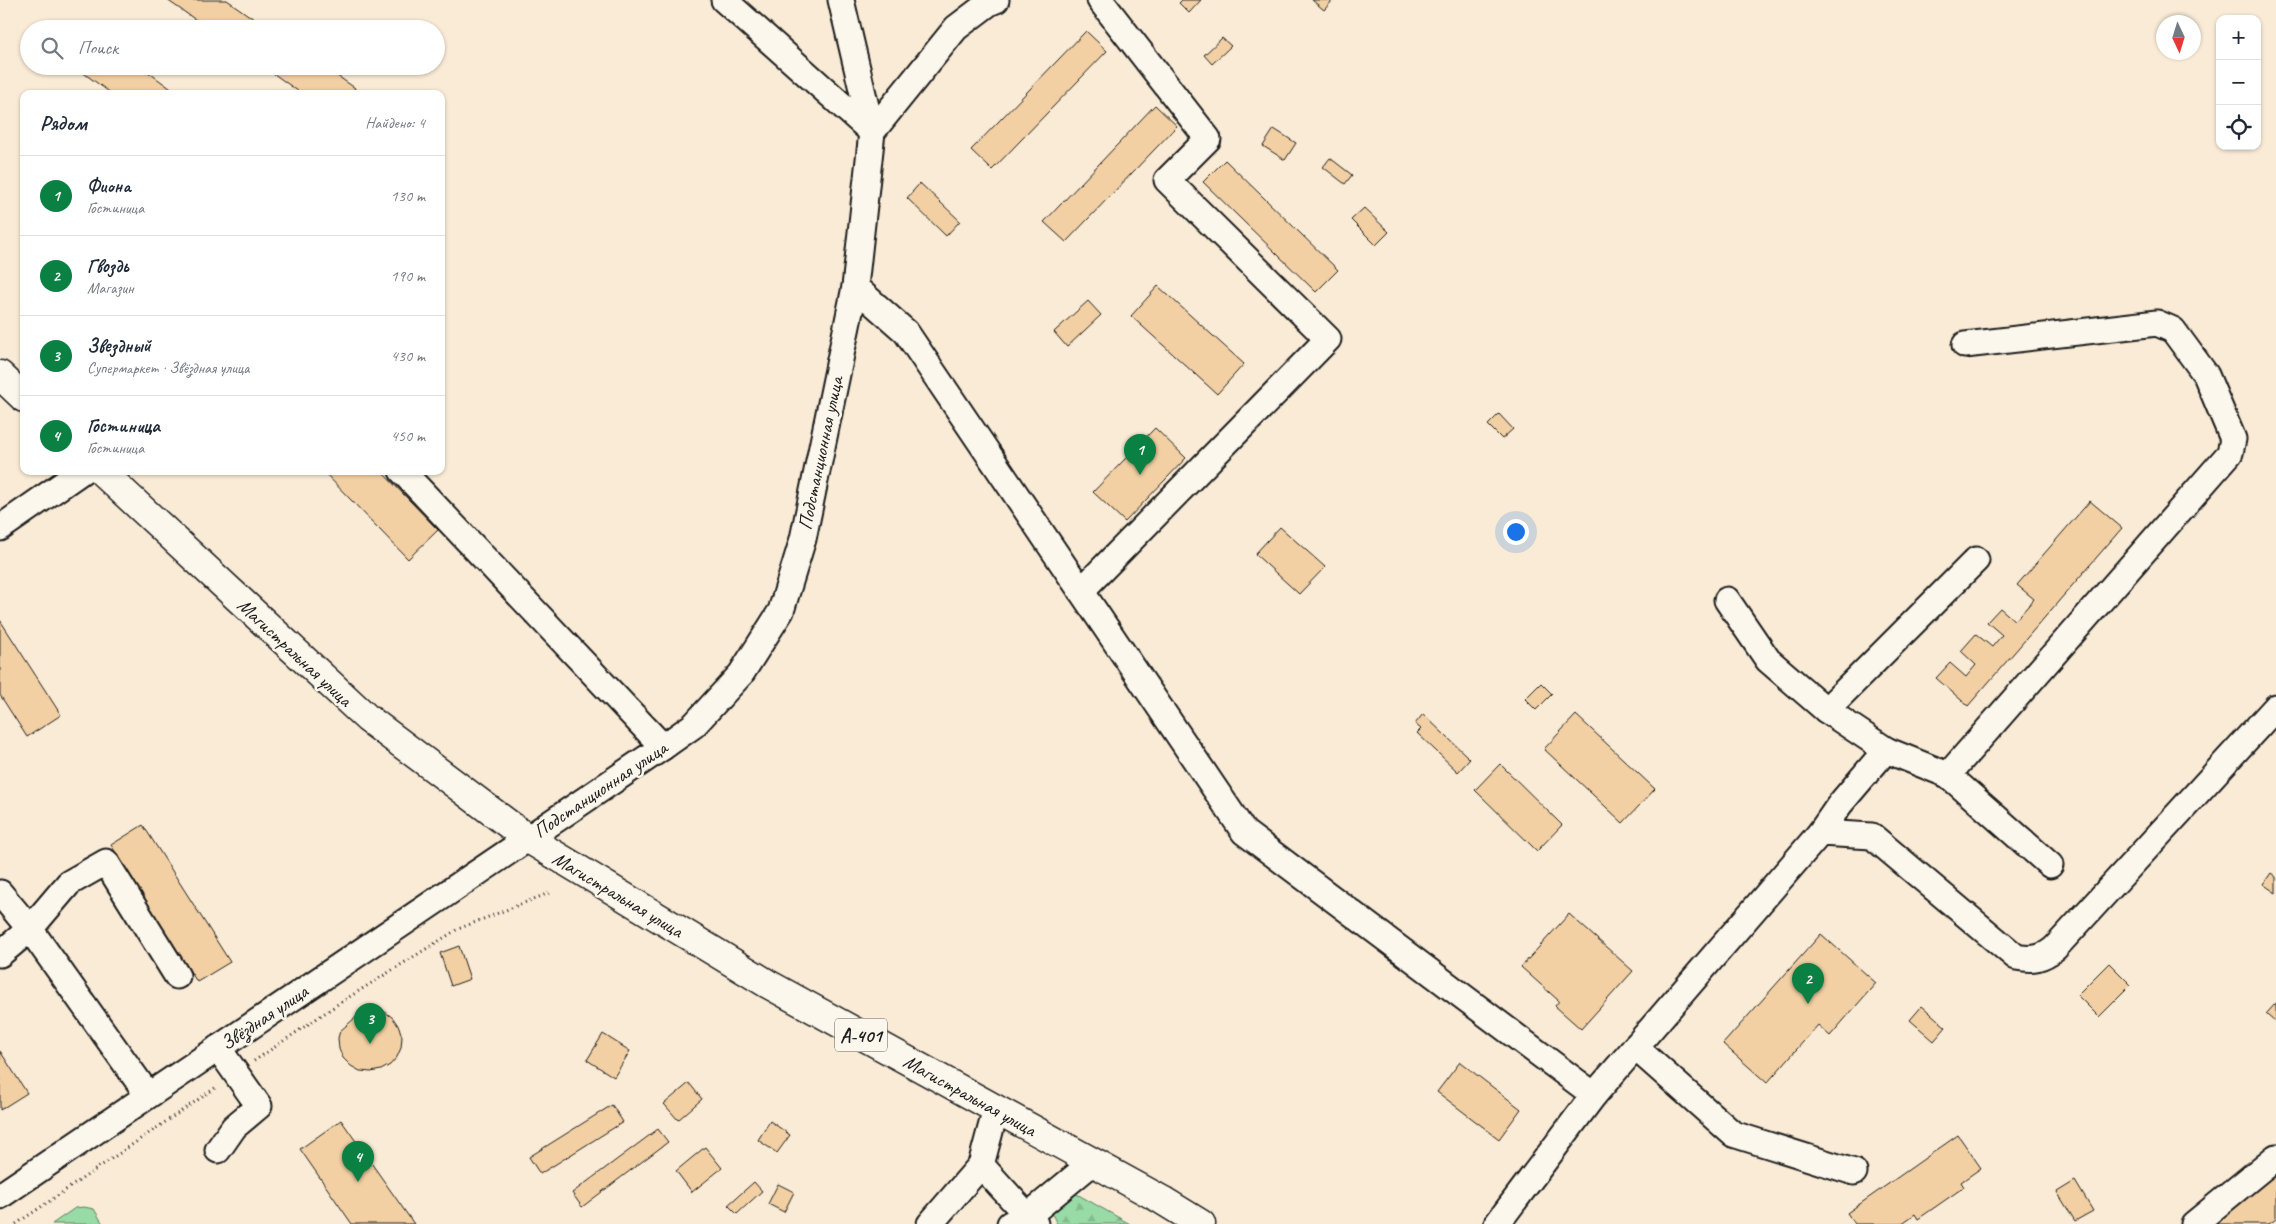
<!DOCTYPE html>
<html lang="ru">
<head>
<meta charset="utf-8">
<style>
	:root { --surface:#fff; --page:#f6f6f7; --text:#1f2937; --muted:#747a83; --line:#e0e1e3; --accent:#0b8043 }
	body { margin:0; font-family:Caveat,sans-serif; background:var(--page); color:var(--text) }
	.controls { position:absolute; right:15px; top:15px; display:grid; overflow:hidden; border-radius:10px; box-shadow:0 1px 4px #0004 }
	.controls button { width:45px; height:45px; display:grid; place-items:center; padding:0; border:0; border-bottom:1px solid var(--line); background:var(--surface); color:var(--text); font:25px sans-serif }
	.compass { position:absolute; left:2156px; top:15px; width:45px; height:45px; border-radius:50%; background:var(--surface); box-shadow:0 1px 4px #0004; rotate:176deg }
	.you { position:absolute; left:1515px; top:531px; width:18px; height:18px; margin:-12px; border:4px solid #fff; border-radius:50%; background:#1a73e8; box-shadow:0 0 0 8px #1a73e833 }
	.badge { display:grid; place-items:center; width:32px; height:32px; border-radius:50%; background:var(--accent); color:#fff; font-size:16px; font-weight:700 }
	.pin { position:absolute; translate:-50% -41px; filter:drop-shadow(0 1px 2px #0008) }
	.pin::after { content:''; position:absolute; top:26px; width:18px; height:15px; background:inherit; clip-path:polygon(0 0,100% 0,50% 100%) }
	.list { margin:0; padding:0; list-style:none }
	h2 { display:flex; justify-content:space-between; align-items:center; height:65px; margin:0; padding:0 20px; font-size:21px }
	h2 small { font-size:16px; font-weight:400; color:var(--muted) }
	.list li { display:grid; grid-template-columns:32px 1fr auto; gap:15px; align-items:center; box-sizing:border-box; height:80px; padding:0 20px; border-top:1px solid var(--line) }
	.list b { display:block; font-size:19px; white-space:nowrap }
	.list p { margin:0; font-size:16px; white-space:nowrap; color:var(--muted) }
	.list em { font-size:16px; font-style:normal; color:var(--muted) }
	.icon { flex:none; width:28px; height:28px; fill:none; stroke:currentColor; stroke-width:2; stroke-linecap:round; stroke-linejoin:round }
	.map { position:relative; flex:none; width:2276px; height:1224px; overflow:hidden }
	.search { position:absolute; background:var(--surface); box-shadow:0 1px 4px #0004; left:20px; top:20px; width:425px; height:55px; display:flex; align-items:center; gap:12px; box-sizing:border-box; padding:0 18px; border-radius:28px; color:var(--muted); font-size:19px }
	.panel { position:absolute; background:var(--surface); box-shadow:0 1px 4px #0004; left:20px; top:90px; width:425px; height:385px; border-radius:10px }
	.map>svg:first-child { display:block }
	.green { fill:#99dba6; stroke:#5a7c61 }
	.forest { fill:url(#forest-firs); stroke:#5a7c61 }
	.building { fill:#f3d0a3; stroke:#1c1c1c }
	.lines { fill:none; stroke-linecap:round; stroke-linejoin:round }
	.minor-casing { stroke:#1c1c1c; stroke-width:29 }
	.major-casing { stroke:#1c1c1c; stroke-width:31 }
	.path { stroke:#1c1c1c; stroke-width:3; stroke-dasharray:1 4; stroke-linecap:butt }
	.minor { stroke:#fbf7ec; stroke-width:25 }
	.major { stroke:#fbf7ec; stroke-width:28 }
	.labels { text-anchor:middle; stroke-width:5; stroke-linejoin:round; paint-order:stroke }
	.shield { fill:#fbf7ec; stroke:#5f5e5a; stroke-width:1 }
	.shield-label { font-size:19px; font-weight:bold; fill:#1c1c1c }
	.street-label { font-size:20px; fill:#1c1c1c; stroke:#fbf7ec }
</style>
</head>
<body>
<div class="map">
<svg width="2276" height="1224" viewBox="0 0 2276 1224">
	<defs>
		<pattern id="forest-firs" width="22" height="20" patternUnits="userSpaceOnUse" patternTransform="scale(1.25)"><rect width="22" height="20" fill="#99dba6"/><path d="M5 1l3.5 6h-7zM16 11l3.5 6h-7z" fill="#83bb8e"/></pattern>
	</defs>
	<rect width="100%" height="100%" fill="#f9ebd6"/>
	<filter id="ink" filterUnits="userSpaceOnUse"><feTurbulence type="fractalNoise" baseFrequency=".02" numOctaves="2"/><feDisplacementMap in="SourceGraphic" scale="10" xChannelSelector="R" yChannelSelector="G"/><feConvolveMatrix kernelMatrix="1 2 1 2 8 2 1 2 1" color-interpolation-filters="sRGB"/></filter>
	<g filter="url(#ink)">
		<path class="green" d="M 84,1207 L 94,1209 L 103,1224 L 52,1224 L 75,1208 Z"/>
		<path class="forest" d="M 1075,1193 L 1130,1224 L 1057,1224 L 1051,1212 Z"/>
		<g class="building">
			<path d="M 167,0 L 227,0 L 268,29 L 209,29 Z"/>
			<path d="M 1182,0 L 1201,0 L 1189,13 L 1179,3 Z"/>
			<path d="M 1312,0 L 1333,0 L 1324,10 Z"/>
			<path d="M 1086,31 L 1107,51 L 992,170 L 971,150 Z"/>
			<path d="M 1222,38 L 1231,46 L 1212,64 L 1204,55 Z"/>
			<path d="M 74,66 L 140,66 L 178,94 L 112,94 Z"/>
			<path d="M 263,66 L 323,66 L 355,88 L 351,94 L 302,94 Z"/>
			<path d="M 1155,105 L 1177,126 L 1066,242 L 1044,222 Z"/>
			<path d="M 1274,129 L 1296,143 L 1285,160 L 1263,146 Z"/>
			<path d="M 1330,158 L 1352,175 L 1345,184 L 1323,167 Z"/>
			<path d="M 1225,160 L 1338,270 L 1316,292 L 1203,182 Z"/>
			<path d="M 920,183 L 960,221 L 946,236 L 907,198 Z"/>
			<path d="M 1364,208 L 1389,232 L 1376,245 L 1351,220 Z"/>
			<path d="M 1158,286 L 1244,364 L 1217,394 L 1131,316 Z"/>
			<path d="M 1088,301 L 1101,315 L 1067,347 L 1054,332 Z"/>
			<path d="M 1499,414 L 1513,429 L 1502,439 L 1488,425 Z"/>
			<path d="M 1155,428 L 1186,458 L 1125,522 L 1093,492 Z"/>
			<path d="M 323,471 L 381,471 L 438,530 L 408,559 Z"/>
			<path d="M 2090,501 L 2122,528 L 1968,706 L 1936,678 L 1950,663 L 1966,677 L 1976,665 L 1961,651 L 1976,634 L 1992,647 L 2002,635 L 1987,622 L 2000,608 L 2015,621 L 2034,599 L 2017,585 Z"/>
			<path d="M 1280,527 L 1325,567 L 1299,594 L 1255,554 Z"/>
			<path d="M 0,620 L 61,715 L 27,737 L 0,695 Z"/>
			<path d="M 1541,683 L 1552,694 L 1536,710 L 1525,699 Z"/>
			<path d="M 1423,714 L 1470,759 L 1458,772 L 1417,733 L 1421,729 L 1415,724 Z"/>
			<path d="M 1576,715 L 1655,789 L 1623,823 L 1544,749 Z"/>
			<path d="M 1500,764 L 1562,825 L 1537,851 L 1475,790 Z"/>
			<path d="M 143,825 L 230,962 L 197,982 L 111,845 Z"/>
			<path d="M 2271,873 L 2276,877 L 2276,893 L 2263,884 Z"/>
			<path d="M 1569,914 L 1633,971 L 1581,1029 L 1555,1006 L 1559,1001 L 1521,967 Z"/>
			<path d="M 1821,934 L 1876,983 L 1830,1036 L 1818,1025 L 1767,1083 L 1723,1044 Z"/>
			<path d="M 459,946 L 470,979 L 451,986 L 440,953 Z"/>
			<path d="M 2109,963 L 2131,985 L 2099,1017 L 2077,995 Z"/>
			<path d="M 2276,1003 L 2276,1023 L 2266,1014 Z"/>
			<path d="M 1922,1006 L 1946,1027 L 1934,1041 L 1910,1020 Z"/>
			<path d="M 375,1009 L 385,1012 L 393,1018 L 399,1027 L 402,1037 L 401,1048 L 397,1057 L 390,1065 L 381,1070 L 371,1072 L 360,1071 L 351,1066 L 343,1058 L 339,1049 L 338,1038 L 340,1031 L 355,1018 L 366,1011 Z"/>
			<path d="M 603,1034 L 630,1051 L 614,1077 L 587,1060 Z"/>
			<path d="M 0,1051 L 27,1093 L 0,1110 Z"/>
			<path d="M 1460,1062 L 1521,1109 L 1499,1139 L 1437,1092 Z"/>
			<path d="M 689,1083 L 702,1099 L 678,1120 L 664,1104 Z"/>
			<path d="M 612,1105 L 623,1122 L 540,1174 L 529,1157 Z"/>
			<path d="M 341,1120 L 414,1224 L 352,1224 L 300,1149 Z"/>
			<path d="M 770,1121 L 790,1135 L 777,1153 L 758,1140 Z"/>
			<path d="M 658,1129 L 668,1142 L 582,1207 L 572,1193 Z"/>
			<path d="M 1958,1135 L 1981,1168 L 1961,1182 L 1964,1187 L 1918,1219 L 1915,1214 L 1901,1224 L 1855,1224 L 1847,1213 Z"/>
			<path d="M 705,1147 L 722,1168 L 692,1192 L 676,1171 Z"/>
			<path d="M 2276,1171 L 2276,1219 L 2269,1224 L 2199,1224 Z"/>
			<path d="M 2075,1181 L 2093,1211 L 2075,1221 L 2057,1192 Z"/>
			<path d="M 754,1182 L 762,1191 L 737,1214 L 728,1205 Z"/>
			<path d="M 778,1184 L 794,1192 L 784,1212 L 768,1204 Z"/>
		</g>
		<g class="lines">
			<g class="minor-casing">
				<g id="minor">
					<path d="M 724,0 L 872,132"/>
					<path d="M 841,0 L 872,132"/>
					<path d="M 855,287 L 906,332 L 1244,832 L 1594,1095"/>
					<path d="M 402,471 L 663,747"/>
					<path d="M 0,528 L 82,471"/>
					<path d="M 1081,591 L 1328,339 L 1167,180 L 1208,139 L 1100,0"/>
					<path d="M 1727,600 L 1768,660 L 1826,710 L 1886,750 L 1840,804 L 1820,833"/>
					<path d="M 1826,710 L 1976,560"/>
					<path d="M 1886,750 L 1948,775 L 2050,865"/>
					<path d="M 1948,775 L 2230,453 L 2233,439 L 2206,375 L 2173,330 L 2157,323 L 1965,345"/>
					<path d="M 0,893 L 30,929 L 148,1095"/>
					<path d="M 0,954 L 30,929 L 69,883 L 106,862 L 177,976"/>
					<path d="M 1635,1047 L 1733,1134 L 1854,1172"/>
					<path d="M 218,1150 L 234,1127 L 259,1106 L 218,1048"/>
					<path d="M 981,1165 L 1035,1224"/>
					<path d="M 0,1196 L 663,747 L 694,725 L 741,674 L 781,611 L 803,539 L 855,287 L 872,132 L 956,28 L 989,3 L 996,0"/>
					<path d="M 930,1224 L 981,1165 L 996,1109"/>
					<path d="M 1010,1224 L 1029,1215 L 1093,1162"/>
					<path d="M 1497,1224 L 1594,1095 L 1820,833 L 1872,836 L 2016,957 C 2033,960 2042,959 2055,948 L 2276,707"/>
					<path d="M 2194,1224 L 2276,1157"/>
				</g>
			</g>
			<g class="major-casing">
				<g id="major">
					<path d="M 0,375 L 24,398"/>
					<path d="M 101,471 L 367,718 L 527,838 L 768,984 L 1162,1200 L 1201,1224"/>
				</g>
			</g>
			<g class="path">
				<path d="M 254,1061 L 338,1004 L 458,929 L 549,893"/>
				<path d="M 16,1224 L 218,1086"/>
			</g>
			<use href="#minor" class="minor"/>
			<use href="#major" class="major"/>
		</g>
	</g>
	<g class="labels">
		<rect class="shield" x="835" y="1018.5" width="52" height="33" rx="4"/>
		<g class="shield-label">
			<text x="861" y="1042">А-401</text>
		</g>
		<g class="street-label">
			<text transform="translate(820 453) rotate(-78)" y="7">Подстанционная улица</text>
			<text transform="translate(295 652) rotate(43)" y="7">Магистральная улица</text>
			<text transform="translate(600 789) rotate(-34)" y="7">Подстанционная улица</text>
			<text transform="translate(618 894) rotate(31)" y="7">Магистральная улица</text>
			<text transform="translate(264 1017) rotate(-34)" y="7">Звёздная улица</text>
			<text transform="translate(970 1095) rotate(29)" y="7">Магистральная улица</text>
		</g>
	</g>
</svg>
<div class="controls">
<button>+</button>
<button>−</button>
<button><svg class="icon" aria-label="locate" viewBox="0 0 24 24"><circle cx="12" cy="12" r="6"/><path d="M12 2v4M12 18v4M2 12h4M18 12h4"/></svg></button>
</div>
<svg class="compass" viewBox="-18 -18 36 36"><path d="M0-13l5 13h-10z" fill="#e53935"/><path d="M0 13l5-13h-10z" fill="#747a83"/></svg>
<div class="you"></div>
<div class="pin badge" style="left:1140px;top:475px">1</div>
<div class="pin badge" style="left:1808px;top:1004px">2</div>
<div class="pin badge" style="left:370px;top:1044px">3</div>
<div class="pin badge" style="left:358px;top:1182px">4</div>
<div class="search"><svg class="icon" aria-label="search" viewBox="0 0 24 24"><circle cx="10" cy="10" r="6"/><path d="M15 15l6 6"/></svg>Поиск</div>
<section class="panel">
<h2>Рядом<small>Найдено: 4</small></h2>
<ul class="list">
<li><span class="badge">1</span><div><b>Фиона</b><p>Гостиница</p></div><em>130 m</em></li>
<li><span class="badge">2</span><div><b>Гвоздь</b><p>Магазин</p></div><em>190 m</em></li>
<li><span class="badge">3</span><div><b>Звездный</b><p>Супермаркет · Звёздная улица</p></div><em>430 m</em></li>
<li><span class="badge">4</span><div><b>Гостиница</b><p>Гостиница</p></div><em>450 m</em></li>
</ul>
</section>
</div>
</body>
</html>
